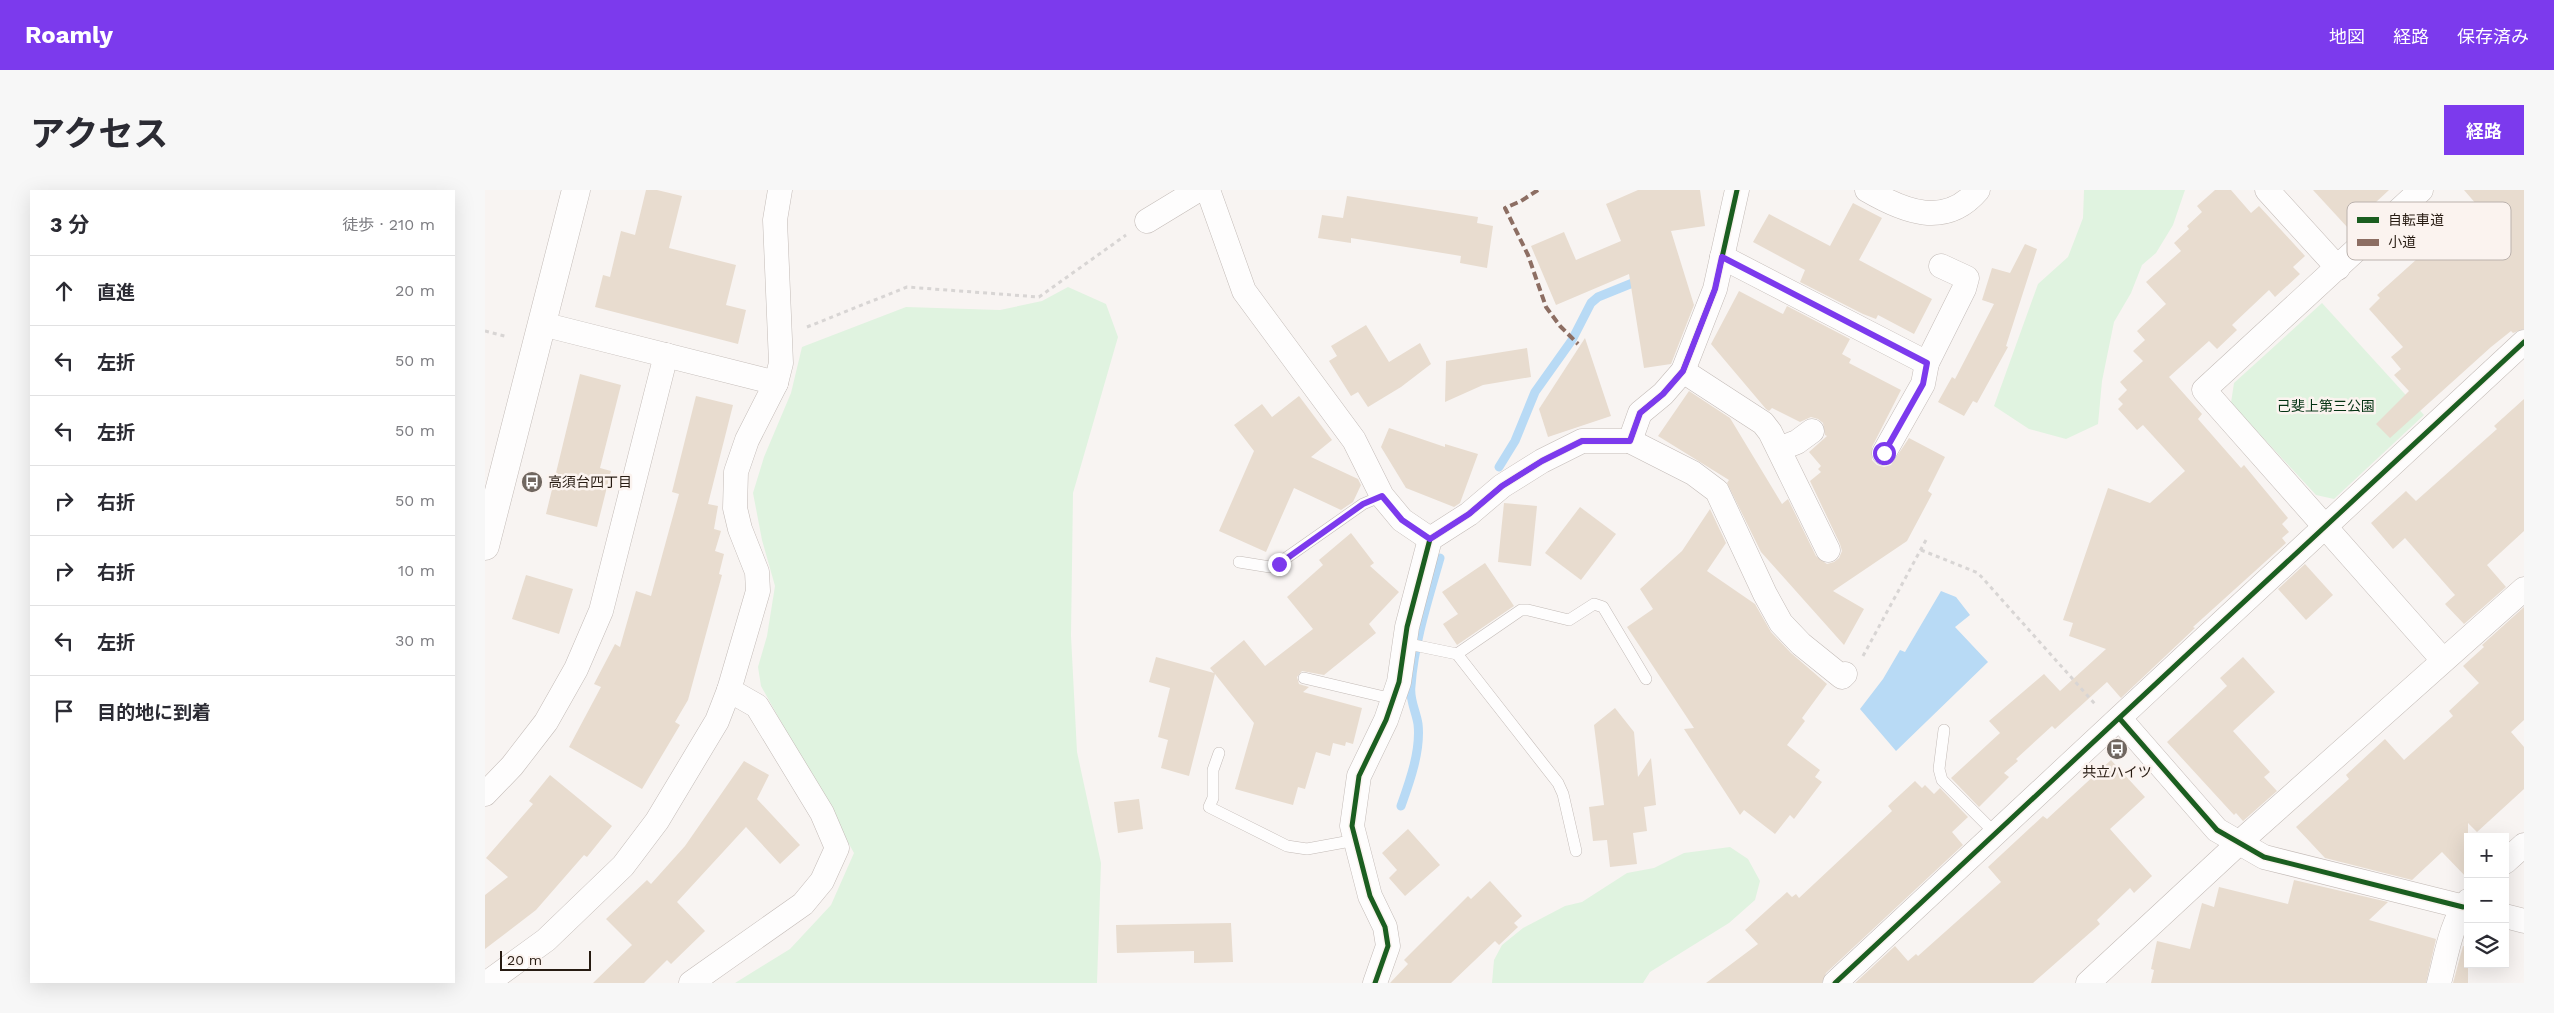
<!DOCTYPE html>
<html lang="ja">
<head>
<meta charset="utf-8">
<style>
	:root { --surface:#fff; --page:#f7f7f7; --text:#2b2b33; --muted:#7c7c81; --line:#e1e1e2; --accent:#7c3aed }
	body { margin:0; font-family:"Work Sans","Noto Sans JP",sans-serif; background:var(--page); color:var(--text) }
	.controls { position:absolute; right:15px; bottom:15px; display:grid; overflow:hidden; border-radius:0px; box-shadow:0 5px 20px #0002 }
	.controls button { width:45px; height:45px; display:grid; place-items:center; padding:0; border:0; border-bottom:1px solid var(--line); background:var(--surface); color:var(--text); font:25px sans-serif }
	.scale { position:absolute; left:15px; bottom:12px; width:91px; box-sizing:border-box; padding-left:5px; border:2px solid #271b12; border-top:0; font-size:14px; line-height:18px; white-space:nowrap; color:#271b12; -webkit-text-stroke:4px #fbf3ef; paint-order:stroke }
	.stop { position:absolute; width:15px; height:15px; margin:-11px; border:4px solid #7c3aed; border-radius:50%; background:#fff }
	.stop.end { background:#7c3aed; border-color:#fff; box-shadow:0 1px 5px #0008 }
	.list { margin:0; padding:0; list-style:none }
	h2 { display:flex; justify-content:space-between; align-items:center; height:65px; margin:0; padding:0 20px; font-size:21px }
	h2 small { font-size:16px; font-weight:400; color:var(--muted) }
	.list li { display:grid; grid-template-columns:32px 1fr auto; gap:15px; align-items:center; box-sizing:border-box; height:70px; padding:0 20px; border-top:1px solid var(--line) }
	.list b { display:block; font-size:19px; white-space:nowrap }
	.list em { font-size:16px; font-style:normal; color:var(--muted) }
	.icon { flex:none; width:28px; height:28px; fill:none; stroke:currentColor; stroke-width:2; stroke-linecap:round; stroke-linejoin:round }
	.map { position:relative; flex:none; width:2039px; height:793px; overflow:hidden; border-radius:0px }
	header { display:flex; align-items:center; gap:30px; box-sizing:border-box; height:70px; padding:0 25px; background:var(--accent); color:#fff }
	header strong { font-size:24px }
	nav { display:flex; gap:28px; margin-inline-start:auto; font-size:18px }
	.intro { display:flex; align-items:center; justify-content:space-between; box-sizing:border-box; height:120px; padding:0 30px }
	h1 { margin:0; font-size:35px }
	.button { padding:12px 22px; border-radius:0px; background:var(--accent); color:#fff; font-size:18px; font-weight:700 }
	main { display:flex; gap:30px; padding:0 30px }
	aside { flex:1; background:var(--surface); border-radius:0px; box-shadow:0 5px 20px #0002 }
	.map>svg:first-child { display:block }
	.green { fill:#e0f3e0 }
	.water { fill:#b8daf5 }
	.lines { fill:none; stroke-linecap:round; stroke-linejoin:round }
	.stream { stroke:#b8daf5; stroke-width:9 }
	.building { fill:#e8dccf }
	.service-casing { stroke:#c3bbb7; stroke-width:12 }
	.minor-casing { stroke:#c3bbb7; stroke-width:25 }
	.tertiary-casing { stroke:#c3bbb7; stroke-width:29 }
	.path { stroke:#d8d5d4; stroke-width:3; stroke-dasharray:4 4; stroke-linecap:butt }
	.service { stroke:#fefdfd; stroke-width:11 }
	.minor { stroke:#fefdfd; stroke-width:24 }
	.tertiary { stroke:#fefdfd; stroke-width:28 }
	.quiet { stroke:#8d6e63; stroke-width:4; stroke-dasharray:8 4; stroke-linecap:butt }
	.cycleway-casing { stroke:#fbf3ef; stroke-width:8 }
	.cycleway { stroke:#1b5e20; stroke-width:5 }
	.route { stroke:#7c3aed; stroke-width:6 }
	.labels { text-anchor:middle; stroke-width:5; stroke-linejoin:round; paint-order:stroke }
	.park-label { font-size:14px; fill:#043313; stroke:#fbf3ef }
	.poi-label { font-size:14px; fill:#271b12; stroke:#fbf3ef; text-anchor:start }
	.key { fill:#fbf3ef; stroke:#bbb2ad; stroke-width:1 }
	.key-label { font-size:14px; fill:#271b12 }
</style>
</head>
<body>
<header>
<strong>Roamly</strong>
<nav><a>地図</a><a>経路</a><a>保存済み</a></nav>
</header>
<div class="intro"><h1>アクセス</h1><a class="button">経路</a></div>
<main>
<aside>
<h2>3 分<small>徒歩 · 210 m</small></h2>
<ul class="list">
<li><svg class="icon" aria-label="ahead" viewBox="0 0 24 24"><path d="M12 20V5M6 11l6-6 6 6"/></svg><div><b>直進</b></div><em>20 m</em></li>
<li><svg class="icon" aria-label="left" viewBox="0 0 24 24"><path d="M17 20v-9H6M10 6l-5 5 5 5"/></svg><div><b>左折</b></div><em>50 m</em></li>
<li><svg class="icon" aria-label="left" viewBox="0 0 24 24"><path d="M17 20v-9H6M10 6l-5 5 5 5"/></svg><div><b>左折</b></div><em>50 m</em></li>
<li><svg class="icon" aria-label="right" viewBox="0 0 24 24"><path d="M7 20v-9h11M14 6l5 5-5 5"/></svg><div><b>右折</b></div><em>50 m</em></li>
<li><svg class="icon" aria-label="right" viewBox="0 0 24 24"><path d="M7 20v-9h11M14 6l5 5-5 5"/></svg><div><b>右折</b></div><em>10 m</em></li>
<li><svg class="icon" aria-label="left" viewBox="0 0 24 24"><path d="M17 20v-9H6M10 6l-5 5 5 5"/></svg><div><b>左折</b></div><em>30 m</em></li>
<li><svg class="icon" aria-label="arrive" viewBox="0 0 24 24"><path d="M6 21V4h12l-3 4 3 4H6"/></svg><div><b>目的地に到着</b></div></li>
</ul>
</aside>
<div class="map">
<svg width="2039" height="793" viewBox="0 0 2039 793">
	<rect width="100%" height="100%" fill="#f8f4f2"/>
	<g class="green">
		<path d="M 1599,0 L 1700,0 L 1688,35 L 1671,63 L 1657,75 L 1646,103 L 1629,132 L 1617,191 L 1613,234 L 1581,249 L 1544,239 L 1509,216 L 1553,94 L 1583,67 L 1598,28 Z"/>
		<path d="M 583,97 L 621,114 L 633,147 L 588,303 L 586,446 L 592,562 L 616,673 L 612,793 L 250,793 L 305,759 L 346,715 L 369,663 L 276,496 L 273,477 L 282,446 L 290,396 L 277,350 L 268,303 L 279,267 L 306,203 L 317,157 L 421,117 L 515,120 L 557,111 Z"/>
		<path d="M 1837,113 L 1939,225 L 1849,309 L 1831,305 L 1746,213 L 1749,193 Z"/>
		<path d="M 1245,657 L 1263,669 L 1275,691 L 1270,710 L 1244,733 L 1165,782 L 1158,793 L 1007,793 L 1009,770 L 1017,755 L 1038,738 L 1080,716 L 1097,712 L 1142,683 L 1169,678 L 1199,663 Z"/>
	</g>
	<path class="water" d="M 1456,401 L 1471,407 L 1485,425 L 1470,437 L 1503,472 L 1411,561 L 1375,519 L 1398,489 L 1415,460 L 1420,462 Z"/>
	<g class="lines">
		<g class="stream">
			<path d="M 1014,277 L 1030,251 L 1050,202 L 1087,150 L 1106,113 L 1113,107 L 1155,90"/>
			<path d="M 916,616 C 925,591 936,560 933,534 C 931,521 924,509 926,496 C 929,453 943,410 955,368"/>
		</g>
	</g>
	<g class="building">
		<path d="M 161,0 L 172,0 L 197,6 L 184,58 L 251,75 L 241,115 L 261,120 L 253,154 L 110,117 L 118,85 L 125,87 L 136,41 L 150,45 Z"/>
		<path d="M 1153,0 L 1215,0 L 1220,36 L 1186,41 L 1209,115 L 1186,174 L 1159,178 L 1144,84 L 1071,115 L 1046,56 L 1079,42 L 1091,70 L 1136,51 L 1121,14 Z"/>
		<path d="M 1730,0 L 1746,0 L 1766,23 L 1774,16 L 1820,66 L 1808,77 L 1815,84 L 1790,107 L 1784,100 L 1747,135 L 1752,140 L 1732,159 L 1724,151 L 1684,187 L 1717,224 L 1713,229 L 1756,278 L 1759,275 L 1803,328 L 1797,334 L 1804,342 L 1797,348 L 1801,353 L 1708,437 L 1710,438 L 1636,508 L 1622,492 L 1570,539 L 1567,536 L 1531,569 L 1533,571 L 1519,583 L 1524,587 L 1494,617 L 1466,588 L 1515,543 L 1504,531 L 1559,484 L 1575,501 L 1621,459 L 1584,446 L 1588,433 L 1578,430 L 1623,298 L 1665,313 L 1700,281 L 1658,235 L 1652,240 L 1633,219 L 1638,214 L 1633,209 L 1642,200 L 1635,192 L 1658,171 L 1648,161 L 1660,150 L 1652,141 L 1681,114 L 1661,92 L 1696,61 L 1689,53 L 1704,39 L 1702,36 L 1717,22 L 1712,16 Z"/>
		<path d="M 1828,0 L 1904,0 L 1863,38 Z"/>
		<path d="M 1979,0 L 2039,0 L 2039,139 L 2028,143 L 2026,141 L 2006,157 L 1905,248 L 1891,234 L 1924,201 L 1909,185 L 1916,179 L 1906,167 L 1918,157 L 1884,119 L 1895,108 L 1892,105 L 1992,15 Z"/>
		<path d="M 862,6 L 993,27 L 992,33 L 1008,36 L 1002,78 L 975,73 L 976,66 L 866,48 L 866,53 L 833,48 L 837,25 L 858,28 Z"/>
		<path d="M 1368,13 L 1397,28 L 1374,70 L 1447,109 L 1429,144 L 1393,125 L 1391,129 L 1378,124 L 1315,92 L 1320,80 L 1268,52 L 1284,24 L 1345,56 Z"/>
		<path d="M 1540,54 L 1552,59 L 1521,156 L 1523,157 L 1492,213 L 1488,211 L 1479,226 L 1453,212 L 1467,187 L 1470,189 L 1509,114 L 1497,110 L 1507,78 L 1525,83 Z"/>
		<path d="M 1254,101 L 1298,124 L 1302,116 L 1365,149 L 1357,164 L 1366,169 L 1364,173 L 1416,200 L 1387,257 L 1387,270 L 1392,275 L 1399,277 L 1406,275 L 1424,248 L 1460,267 L 1443,301 L 1447,304 L 1422,351 L 1348,401 L 1379,419 L 1359,455 L 1276,362 L 1242,293 L 1244,290 L 1173,246 L 1204,201 L 1245,228 L 1297,314 L 1303,309 L 1331,366 L 1342,374 L 1349,372 L 1354,368 L 1357,361 L 1355,354 L 1325,291 L 1336,282 L 1333,279 L 1336,276 L 1324,262 L 1342,246 L 1340,245 L 1338,233 L 1333,229 L 1326,227 L 1315,232 L 1287,218 L 1284,221 L 1281,219 L 1226,154 Z"/>
		<path d="M 881,135 L 904,172 L 935,153 L 946,174 L 916,197 L 883,217 L 873,202 L 866,206 L 844,171 L 852,166 L 846,156 Z"/>
		<path d="M 1100,148 L 1126,226 L 1063,247 L 1054,219 Z"/>
		<path d="M 1042,158 L 1046,187 L 998,195 L 960,212 L 961,171 Z"/>
		<path d="M 95,184 L 136,195 L 115,278 L 126,281 L 112,337 L 61,324 Z"/>
		<path d="M 211,206 L 248,215 L 223,314 L 233,316 L 229,339 L 236,341 L 230,361 L 239,364 L 234,384 L 237,385 L 203,510 L 190,532 L 195,535 L 157,599 L 84,557 L 116,497 L 109,494 L 130,454 L 135,457 L 151,401 L 166,406 L 194,304 L 187,302 Z"/>
		<path d="M 814,206 L 847,250 L 826,267 L 873,289 L 876,295 L 868,312 L 856,320 L 809,298 L 781,362 L 734,341 L 769,261 L 749,235 L 777,214 L 787,227 Z"/>
		<path d="M 2039,209 L 2039,341 L 2002,375 L 2021,397 L 1979,434 L 1960,414 L 1970,405 L 1920,348 L 1908,359 L 1886,333 L 1921,301 L 1931,311 L 2012,239 L 2009,236 Z"/>
		<path d="M 904,238 L 960,257 L 960,254 L 993,264 L 975,313 L 969,317 L 921,298 L 896,257 Z"/>
		<path d="M 1019,313 L 1052,316 L 1046,376 L 1013,372 Z"/>
		<path d="M 1095,317 L 1131,344 L 1096,390 L 1060,363 Z"/>
		<path d="M 1225,319 L 1241,353 L 1222,381 L 1270,414 L 1286,442 L 1306,463 L 1342,494 L 1317,528 L 1320,531 L 1302,555 L 1335,580 L 1330,587 L 1337,592 L 1309,629 L 1305,625 L 1290,644 L 1259,620 L 1255,625 L 1199,539 L 1209,538 L 1142,437 L 1168,419 L 1155,399 L 1197,361 Z"/>
		<path d="M 866,343 L 889,373 L 885,376 L 914,402 L 884,434 L 891,443 L 839,485 L 817,481 L 812,487 L 814,494 L 824,497 L 818,502 L 877,518 L 868,554 L 861,552 L 860,556 L 848,553 L 845,566 L 831,562 L 820,599 L 813,597 L 808,615 L 750,599 L 769,533 L 730,484 L 704,586 L 676,578 L 683,550 L 673,547 L 685,498 L 664,492 L 671,467 L 729,483 L 725,478 L 759,450 L 780,476 L 828,439 L 802,407 L 838,375 L 834,370 Z"/>
		<path d="M 1000,373 L 1029,416 L 972,455 L 958,434 L 973,424 L 957,402 Z"/>
		<path d="M 1820,374 L 1848,405 L 1821,430 L 1793,399 Z"/>
		<path d="M 41,385 L 88,399 L 74,444 L 27,429 Z"/>
		<path d="M 2039,417 L 2039,530 L 2026,542 L 2039,557 L 2039,599 L 1992,642 L 1983,633 L 1983,689 L 1957,662 L 1927,690 L 1840,668 L 1811,637 L 1864,589 L 1861,585 L 1900,549 L 1919,570 L 1968,526 L 1964,521 L 1994,493 L 1978,476 L 1999,457 L 1997,455 Z"/>
		<path d="M 1758,467 L 1790,502 L 1748,541 L 1785,582 L 1779,587 L 1792,601 L 1758,631 L 1751,623 L 1749,625 L 1682,552 L 1742,496 L 1735,488 Z"/>
		<path d="M 1130,518 L 1149,542 L 1153,587 L 1166,568 L 1171,615 L 1159,617 L 1162,641 L 1148,643 L 1152,674 L 1125,677 L 1122,650 L 1108,651 L 1104,617 L 1119,615 L 1109,535 Z"/>
		<path d="M 1626,570 L 1660,607 L 1625,639 L 1667,686 L 1649,703 L 1645,698 L 1612,730 L 1615,734 L 1548,793 L 1370,793 L 1410,756 L 1423,771 L 1431,764 L 1433,766 L 1516,692 L 1503,677 L 1558,626 L 1562,629 Z"/>
		<path d="M 259,571 L 284,585 L 272,609 L 315,655 L 295,674 L 261,637 L 192,712 L 220,741 L 186,774 L 182,770 L 159,793 L 108,793 L 147,755 L 121,729 L 162,690 L 166,694 L 200,656 Z"/>
		<path d="M 65,585 L 127,636 L 102,667 L 99,665 L 51,720 L 0,759 L 0,705 L 23,687 L 1,668 L 48,614 L 44,611 Z"/>
		<path d="M 1430,591 L 1437,598 L 1440,595 L 1449,604 L 1455,598 L 1483,627 L 1467,642 L 1478,655 L 1341,783 L 1337,793 L 1221,793 L 1273,754 L 1260,740 L 1302,702 L 1307,707 L 1311,704 L 1314,708 L 1407,621 L 1403,616 Z"/>
		<path d="M 654,609 L 658,639 L 633,643 L 629,612 Z"/>
		<path d="M 923,639 L 955,675 L 920,706 L 904,688 L 912,680 L 897,663 Z"/>
		<path d="M 1809,690 L 1903,712 L 1884,730 L 1951,749 L 1941,793 L 1666,793 L 1669,780 L 1666,779 L 1672,751 L 1705,759 L 1717,713 L 1729,717 L 1734,697 L 1803,714 Z"/>
		<path d="M 1005,691 L 1037,726 L 1029,733 L 1033,737 L 1014,755 L 1010,751 L 966,793 L 905,793 L 923,774 L 919,770 L 983,706 L 986,709 Z"/>
		<path d="M 746,733 L 748,772 L 709,773 L 709,761 L 632,763 L 631,735 Z"/>
		<path d="M 1978,756 L 1983,757 L 1983,793 L 1968,793 Z"/>
	</g>
	<g class="lines">
		<g class="service-casing">
			<g id="service">
				<path d="M 754,372 L 785,377 L 794,373 L 878,314 L 897,306"/>
				<path d="M 919,453 L 972,464 L 1073,593 L 1078,604 L 1091,661"/>
				<path d="M 972,464 L 1036,420 L 1043,420 L 1084,430 L 1109,414 L 1118,417 L 1161,489"/>
				<path d="M 819,488 L 908,509"/>
				<path d="M 1459,540 L 1454,579 L 1457,590 L 1511,644"/>
				<path d="M 734,563 L 728,580 L 728,608 L 724,617 L 802,656 L 822,659 L 871,650"/>
			</g>
		</g>
		<g class="minor-casing">
			<g id="minor">
				<path d="M 723,0 L 759,101 L 869,250 L 897,306 L 917,330 L 945,349"/>
				<path d="M 1382,0 C 1418,21 1460,39 1493,0"/>
				<path d="M 1782,0 L 1853,78"/>
				<path d="M 1936,0 L 1719,200 L 1958,470"/>
				<path d="M 662,31 L 713,0"/>
				<path d="M 1237,67 L 1442,173 L 1479,99 L 1482,88 L 1456,76"/>
				<path d="M 57,134 L 291,193"/>
				<path d="M 1198,181 L 1278,233 L 1285,242 L 1343,360"/>
				<path d="M 1145,251 L 1208,283 L 1232,301 L 1280,404 L 1296,433 L 1316,454 L 1357,487 L 1360,484"/>
				<path d="M 1294,259 L 1312,252 L 1327,241"/>
				<path d="M 1399,263 L 1438,194 L 1442,173"/>
				<path d="M 1635,529 L 1732,640 L 1779,667 L 1983,718"/>
				<path d="M 0,604 L 27,576 L 61,532 L 91,479 L 116,421 L 181,165"/>
				<path d="M 2020,672 L 2039,655"/>
				<path d="M 2020,726 L 2039,731"/>
				<path d="M 2,793 L 61,750 L 138,676 L 172,631 L 232,531 L 244,500 L 273,401 L 272,382 L 255,339 L 250,318 L 251,282 L 262,250 L 291,193 L 296,173 L 290,30 L 295,0"/>
				<path d="M 206,793 L 318,714 L 337,691 L 352,658 L 337,623 L 272,516 L 244,500"/>
				<path d="M 890,793 L 903,756 L 900,737 L 885,706 L 867,636 L 874,586 L 901,530 L 914,492 L 922,437 L 945,349 L 984,324 L 1017,296 L 1057,271 L 1097,251 L 1145,251 L 1155,223 L 1178,204 L 1198,181 L 1230,99 L 1252,0"/>
				<path d="M 1350,793 C 1580,580 1808,364 2039,152"/>
				<path d="M 1603,793 L 1755,652 L 2039,399"/>
				<path d="M 1954,793 C 1961,767 1966,732 1983,711"/>
			</g>
		</g>
		<g class="tertiary-casing">
			<path id="tertiary" d="M 0,356 L 91,0"/>
		</g>
		<g class="path">
			<path d="M 322,137 L 422,97 L 554,107 L 641,45"/>
			<path d="M 0,141 L 23,147"/>
			<path d="M 1436,360 L 1493,383 L 1610,514"/>
			<path d="M 1378,466 L 1441,350"/>
		</g>
		<use href="#service" class="service"/>
		<use href="#minor" class="minor"/>
		<use href="#tertiary" class="tertiary"/>
		<path class="quiet" d="M 1053,0 L 1036,11 L 1020,18 L 1043,65 L 1061,117 L 1075,136 L 1093,154"/>
		<g class="cycleway-casing">
			<g id="cycleway">
				<path d="M 1635,529 L 1732,640 L 1779,667 L 1978,717"/>
				<path d="M 890,793 L 903,756 L 900,737 L 885,706 L 867,636 L 874,586 L 901,530 L 914,492 L 922,437 L 945,349 L 984,324 L 1017,296 L 1057,271 L 1097,251 L 1145,251 L 1155,223 L 1178,204 L 1198,181 L 1230,99 L 1252,0"/>
				<path d="M 1350,793 C 1580,580 1808,364 2039,152"/>
			</g>
		</g>
		<use href="#cycleway" class="cycleway"/>
	</g>
	<g class="lines">
		<path class="route" d="M 794,374 L 878,314 L 897,306 L 917,330 L 945,349 L 984,324 L 1017,296 L 1057,271 L 1097,251 L 1145,251 L 1155,223 L 1178,204 L 1198,181 L 1230,99 L 1237,67 L 1442,173 L 1438,194 L 1399,263"/>
	</g>
	<defs>
		<g id="bus-disc" transform="scale(1.125)"><circle r="9.5" fill="#706760" stroke="#fbf3ef"/><path d="M-5-6H5V4H4V6H2V4H-2V6H-4V4H-5ZM-3.5-4V0h7V-4ZM-3.5 1.2v1.5H-2V1.2ZM2 1.2v1.5H3.5V1.2Z" fill="#fff"/></g>
	</defs>
	<g fill-rule="evenodd">
		<use href="#bus-disc" x="47" y="292"/>
		<use href="#bus-disc" x="1632" y="559"/>
	</g>
	<g class="labels">
		<g class="park-label">
			<text x="1841" y="221">己斐上第三公園</text>
		</g>
		<g class="poi-label">
			<text x="63" y="297">高須台四丁目</text>
			<text x="1632" y="587" text-anchor="middle">共立ハイツ</text>
		</g>
	</g>
	<rect x="1862" y="12" width="164" height="58" rx="8" class="key"/>
	<rect x="1872" y="27" width="22" height="6" fill="#1b5e20"/>
	<rect x="1872" y="49" width="22" height="7" fill="#8d6e63"/>
	<g class="key-label">
		<text x="1903" y="35">自転車道</text>
		<text x="1903" y="57">小道</text>
	</g>
</svg>
<div class="controls">
<button>+</button>
<button>−</button>
<button><svg class="icon" aria-label="layers" viewBox="0 0 24 24"><path d="M12 4l9 5-9 5-9-5zM3 14l9 5 9-5"/></svg></button>
</div>
<div class="scale">20 m</div>
<div class="stop" style="left:1399px;top:263px"></div>
<div class="stop end" style="left:794px;top:374px"></div>
</div>
</main>
</body>
</html>
